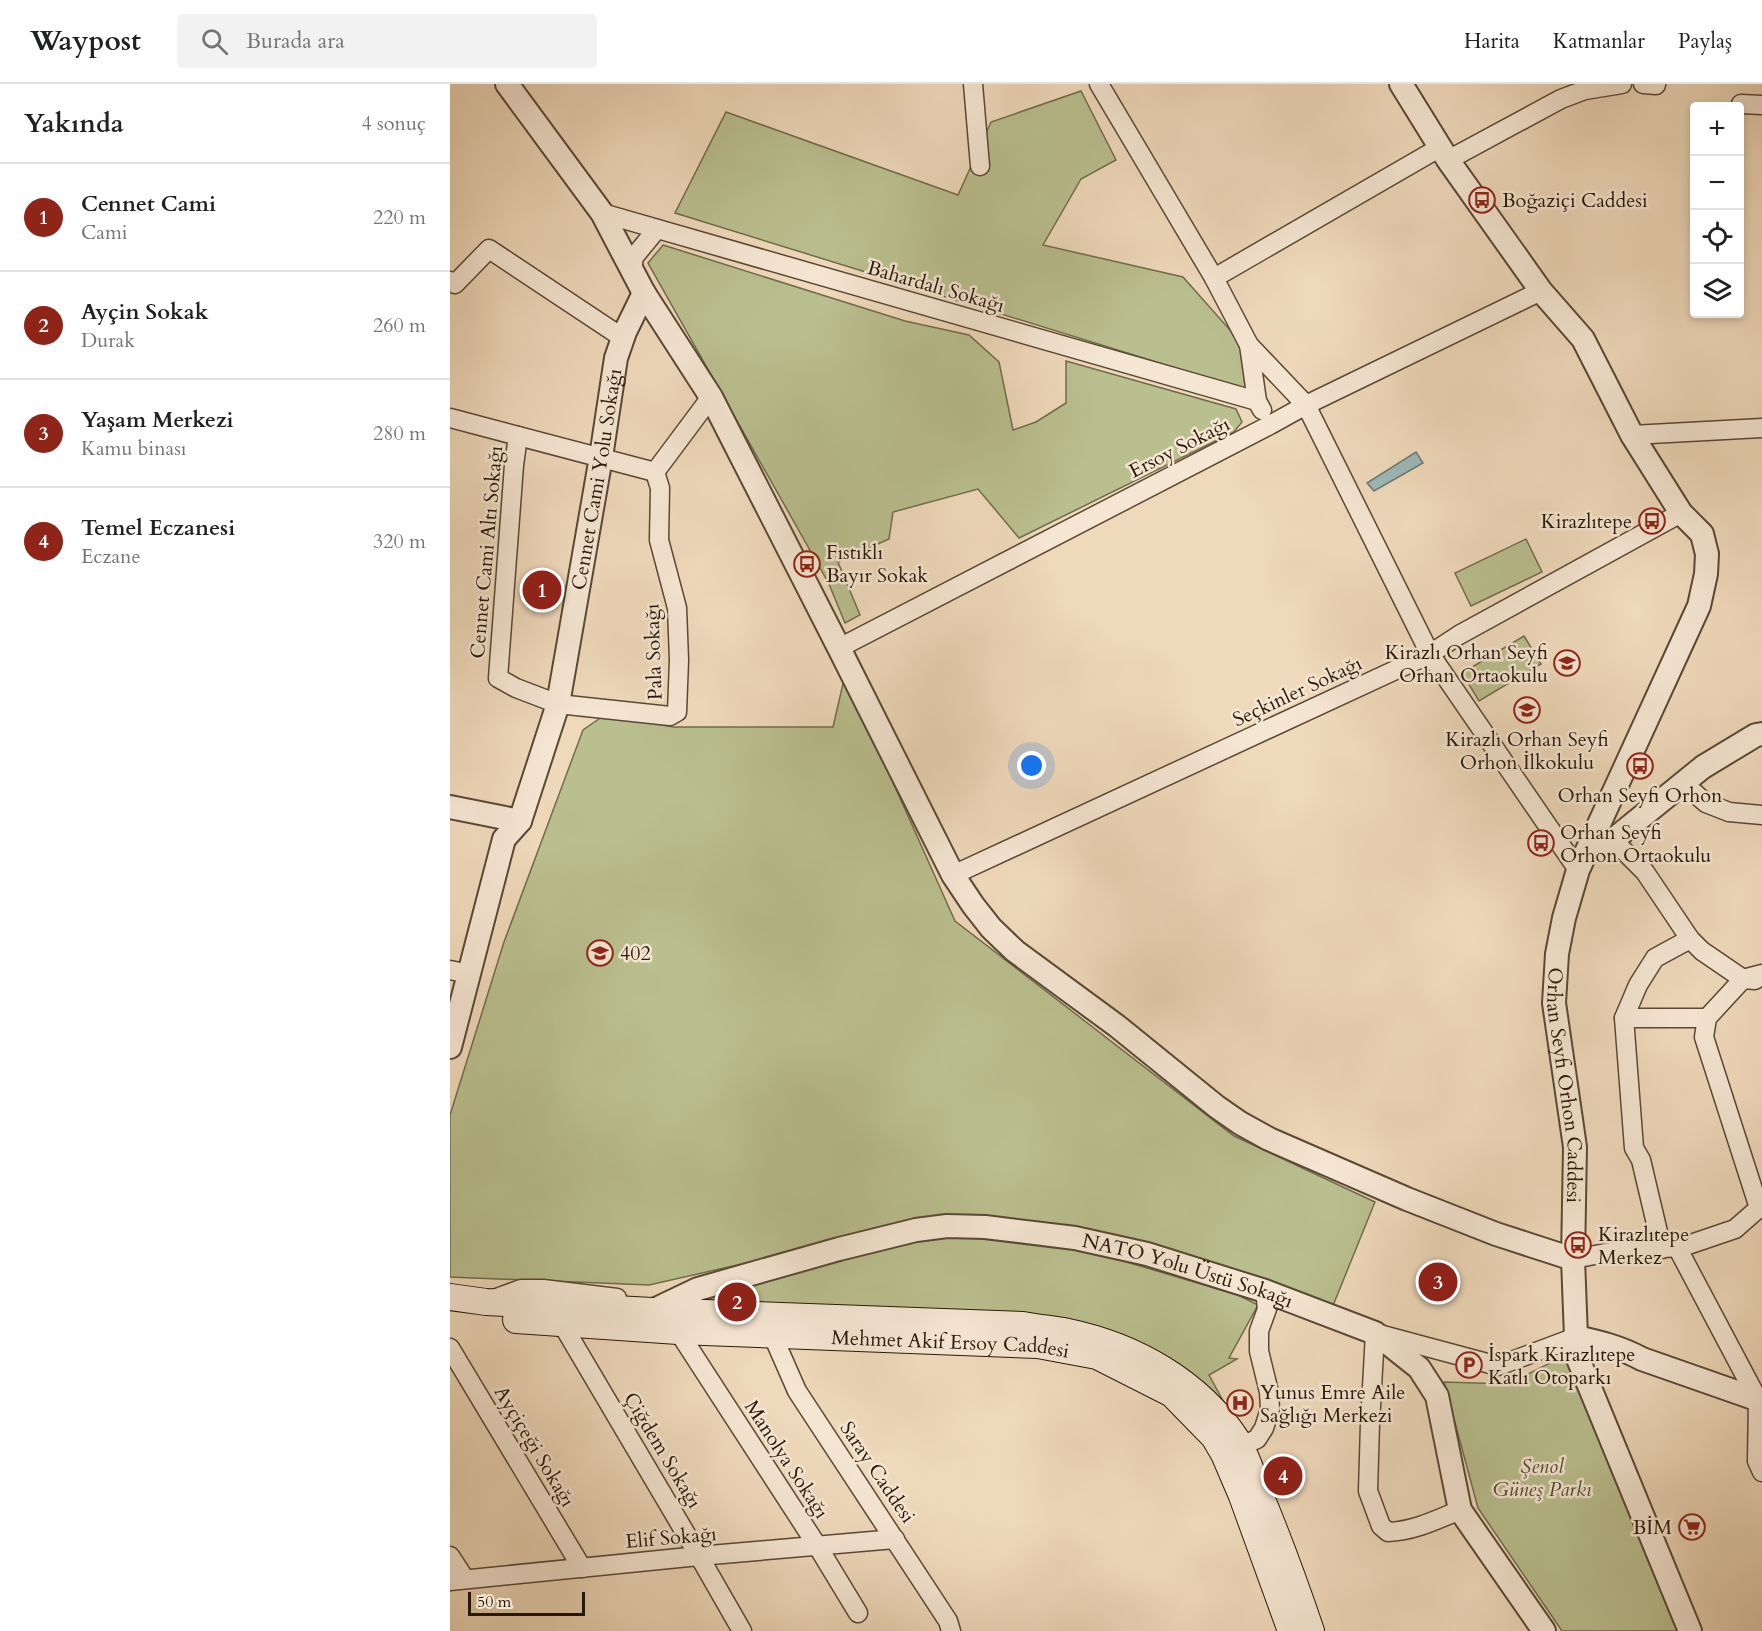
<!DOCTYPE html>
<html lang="tr">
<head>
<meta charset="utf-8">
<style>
	:root { --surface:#fff; --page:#f2f2f2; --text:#202124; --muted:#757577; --line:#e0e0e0; --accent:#8f2418 }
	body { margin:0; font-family:Cardo,serif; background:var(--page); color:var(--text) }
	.controls { position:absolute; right:18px; top:18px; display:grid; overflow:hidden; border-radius:6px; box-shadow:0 3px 9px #0003 }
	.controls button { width:54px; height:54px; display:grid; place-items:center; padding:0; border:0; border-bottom:2px solid var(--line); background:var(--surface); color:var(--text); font:30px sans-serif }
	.scale { position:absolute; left:18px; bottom:15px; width:117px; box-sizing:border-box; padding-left:6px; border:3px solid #281808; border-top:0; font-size:16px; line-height:21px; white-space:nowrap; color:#281808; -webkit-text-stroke:4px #f5e6d3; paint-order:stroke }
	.you { position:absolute; left:582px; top:682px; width:21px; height:21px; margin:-15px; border:4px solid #fff; border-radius:50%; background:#1a73e8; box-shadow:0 0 0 9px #1a73e833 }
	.badge { display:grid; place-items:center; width:39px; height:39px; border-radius:50%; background:var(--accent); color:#fff; font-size:20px; font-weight:700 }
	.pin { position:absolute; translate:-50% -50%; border:3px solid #fff; box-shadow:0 2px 6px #0006 }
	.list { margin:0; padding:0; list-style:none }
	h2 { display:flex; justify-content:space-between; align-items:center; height:78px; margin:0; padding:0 24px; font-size:26px }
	h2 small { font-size:20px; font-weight:400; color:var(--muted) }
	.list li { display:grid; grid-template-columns:39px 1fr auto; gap:18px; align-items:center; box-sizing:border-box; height:108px; padding:0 24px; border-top:2px solid var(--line) }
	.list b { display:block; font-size:22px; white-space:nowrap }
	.list p { margin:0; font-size:20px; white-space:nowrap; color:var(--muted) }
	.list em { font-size:20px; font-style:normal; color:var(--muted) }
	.icon { flex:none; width:33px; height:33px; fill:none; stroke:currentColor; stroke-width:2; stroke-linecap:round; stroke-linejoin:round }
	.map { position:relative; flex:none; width:1312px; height:1547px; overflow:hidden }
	header { display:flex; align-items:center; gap:36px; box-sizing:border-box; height:84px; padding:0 30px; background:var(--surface); border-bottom:2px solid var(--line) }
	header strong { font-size:28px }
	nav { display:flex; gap:33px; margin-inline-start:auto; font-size:21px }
	.search { width:420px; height:54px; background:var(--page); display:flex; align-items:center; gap:15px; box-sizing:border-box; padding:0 21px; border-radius:6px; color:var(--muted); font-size:22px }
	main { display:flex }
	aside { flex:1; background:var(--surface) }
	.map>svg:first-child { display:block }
	.green { fill:#babf8f; stroke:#716c4c; stroke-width:1.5 }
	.water { fill:#9cb9b9; stroke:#6e7972; stroke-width:1.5 }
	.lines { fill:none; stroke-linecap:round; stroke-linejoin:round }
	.minor-casing { stroke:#5a4835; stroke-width:21 }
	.tertiary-casing { stroke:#5a4835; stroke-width:26 }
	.secondary-casing { stroke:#281808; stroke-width:28 }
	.minor { stroke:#f5e6d3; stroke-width:18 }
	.tertiary { stroke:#f5e6d3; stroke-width:22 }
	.secondary { stroke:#f5e6d3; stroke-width:26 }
	.labels { text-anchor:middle; stroke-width:5; stroke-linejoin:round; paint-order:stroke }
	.poi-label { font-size:20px; fill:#281808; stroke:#f5e6d3; text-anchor:start }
	.street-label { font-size:20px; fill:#281808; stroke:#f5e6d3 }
	.park-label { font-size:20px; font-style:italic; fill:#544a30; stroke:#f5e6d3 }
</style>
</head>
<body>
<header>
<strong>Waypost</strong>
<div class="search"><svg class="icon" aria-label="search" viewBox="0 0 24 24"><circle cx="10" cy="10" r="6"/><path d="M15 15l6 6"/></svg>Burada ara</div>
<nav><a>Harita</a><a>Katmanlar</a><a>Paylaş</a></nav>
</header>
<main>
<aside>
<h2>Yakında<small>4 sonuç</small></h2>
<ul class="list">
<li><span class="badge">1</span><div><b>Cennet Cami</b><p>Cami</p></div><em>220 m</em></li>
<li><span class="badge">2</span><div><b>Ayçin Sokak</b><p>Durak</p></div><em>260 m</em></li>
<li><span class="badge">3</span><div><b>Yaşam Merkezi</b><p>Kamu binası</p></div><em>280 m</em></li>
<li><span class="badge">4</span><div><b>Temel Eczanesi</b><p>Eczane</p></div><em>320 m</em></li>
</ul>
</aside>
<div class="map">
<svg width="1312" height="1547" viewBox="0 0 1312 1547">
	<rect width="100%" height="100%" fill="#efd9bb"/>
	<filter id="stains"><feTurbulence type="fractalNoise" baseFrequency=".00333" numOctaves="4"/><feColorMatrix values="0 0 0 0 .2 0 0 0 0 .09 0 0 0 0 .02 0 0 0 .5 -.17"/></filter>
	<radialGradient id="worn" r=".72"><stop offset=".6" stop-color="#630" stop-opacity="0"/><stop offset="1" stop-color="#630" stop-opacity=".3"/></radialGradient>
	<g class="green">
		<path d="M 631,7 L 666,76 L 631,95 L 593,161 L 733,193 L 788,255 L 800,307 L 225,129 L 276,28 L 508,111 L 541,38 Z"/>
		<path d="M 213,161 L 455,237 L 519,251 L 549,278 L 563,346 L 586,338 L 616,319 L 616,277 L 786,325 L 792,338 L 784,348 L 569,454 L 528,405 L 443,428 L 439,455 L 388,478 L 410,531 L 395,539 L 379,500 L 198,179 Z"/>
		<path d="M 1076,455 L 1092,488 L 1021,522 L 1005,489 Z"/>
		<path d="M 1074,552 L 1091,580 L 1029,617 L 1012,589 Z"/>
		<path d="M 395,591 L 505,837 L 784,1052 L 925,1118 L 882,1224 L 666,1151 L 495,1134 L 199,1201 L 0,1193 L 0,1031 L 54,858 L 133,646 L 156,630 L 223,643 L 383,643 Z"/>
		<path d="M 487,1153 L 550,1154 L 643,1168 L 788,1211 L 808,1221 L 779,1274 L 787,1275 L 759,1291 L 776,1322 L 739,1295 L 246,1218 L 265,1208 L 374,1177 Z"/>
		<path d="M 1118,1270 L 1230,1547 L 1112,1547 L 1028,1424 L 994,1298 L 1058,1300 Z"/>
	</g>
	<path class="water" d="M 966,368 L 973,379 L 924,407 L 917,399 Z"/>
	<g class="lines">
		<g class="minor-casing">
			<g id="minor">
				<path d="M 523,0 L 530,82"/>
				<path d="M 649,0 L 764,194 L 799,261 L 856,321 L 980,570 L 1128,786"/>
				<path d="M 1193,0 L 1206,1"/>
				<path d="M 1291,20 L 1312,21"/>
				<path d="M 998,76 L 1111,15 L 1135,6 L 1172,0"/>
				<path d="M 152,129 L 807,317"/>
				<path d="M 182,185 L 184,173 L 207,145"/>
				<path d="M 764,194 L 989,64"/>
				<path d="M 0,197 L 5,200 L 39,165 L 173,254"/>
				<path d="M 799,261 L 807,317 L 812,326"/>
				<path d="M 0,334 L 205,388 L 261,313"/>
				<path d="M 1182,351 L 1312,344"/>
				<path d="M 68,352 L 64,381 L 48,594 L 66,604 L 108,620 L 220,632 L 227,628 L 229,576 L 227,524 L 209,456 L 210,404 L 205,388"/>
				<path d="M 389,564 L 820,341 L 856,321 L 1091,207"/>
				<path d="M 1233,699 L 1256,719 L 1279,728 L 1312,731"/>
				<path d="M 1163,756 L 1195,788 L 1240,855 L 1252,867 L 1293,895 L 1305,896"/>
				<path d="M 503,791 L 980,570 L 1009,551 L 1231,429"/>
				<path d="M 0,886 L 20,890"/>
				<path d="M 1174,934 L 1257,934"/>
				<path d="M 1309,1124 L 1254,953 L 1257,934 L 1293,895 L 1312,890"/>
				<path d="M 1227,1163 L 1308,1316 L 1307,1377 L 1312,1388"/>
				<path d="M 1212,1165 L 1191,1076 L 1184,1064 L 1174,934 L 1188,901 L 1205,874 L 1240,855"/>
				<path d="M 1123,1175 L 1172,1166 L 1232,1163 L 1285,1145 L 1309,1124 L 1312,1125"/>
				<path d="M 41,1216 L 71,1205 L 93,1205 L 167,1214"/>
				<path d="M 112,1240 L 249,1472 L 292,1547"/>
				<path d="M 228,1247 L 368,1463 L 408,1529"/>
				<path d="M 322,1250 L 347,1307 L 498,1537 L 501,1547"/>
				<path d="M 0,1264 L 132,1484"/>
				<path d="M 788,1358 L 798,1359 L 807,1355 L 814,1344 L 820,1325 L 819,1308 L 809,1267 L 809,1247 L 817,1225 L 815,1207"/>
				<path d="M 1010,1426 C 986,1436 964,1447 938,1448 L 931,1442 L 918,1407 L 920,1340 L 925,1249 L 1048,1282 L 1126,1253"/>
				<path d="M 0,1472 L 15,1495"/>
				<path d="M 0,1497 L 249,1472 L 445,1455"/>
			</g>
		</g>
		<g class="tertiary-casing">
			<g id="tertiary">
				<path d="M 57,0 L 152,129 L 194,209 L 261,313 L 389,564 L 503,791 L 523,821 L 541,844 L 565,867 L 667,942 L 767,1023 L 790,1039 L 819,1055 L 957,1115 L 1046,1150 L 1123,1175"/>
				<path id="s1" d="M 951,0 L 998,76 L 1091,207 L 1133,255 L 1182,351 L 1231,429 L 1252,450 L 1257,470 L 1256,490 L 1249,522 L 1128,786 L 1114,834 L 1107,870 L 1104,919 L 1125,1063 L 1123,1175 L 1126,1253 L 1124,1265 L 1240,1547"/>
				<path d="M 0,723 L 70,737"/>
				<path d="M 1140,760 L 1163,756 L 1253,683 L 1306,651 L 1312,650"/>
				<path id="s2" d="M 0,963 L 54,755 L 70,737 L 108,620 L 151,373 L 166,274 L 175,248 L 194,209"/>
				<path id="s3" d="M 202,1227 L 248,1205 L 389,1165 L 466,1146 L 497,1142 L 535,1143 L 625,1154 L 697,1170 L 815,1207 L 925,1249 L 969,1284 L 987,1312 L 1010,1426 L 1094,1547"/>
				<path d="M 1126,1253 C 1149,1258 1170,1263 1192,1275 L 1312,1317"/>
			</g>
		</g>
		<g class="secondary-casing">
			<g id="secondary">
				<path d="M 0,1213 L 36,1218 L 202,1227 L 573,1241 C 588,1244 603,1245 618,1248 C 685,1262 749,1298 787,1356 C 796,1370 802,1390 808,1406 C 828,1453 845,1500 861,1547"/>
				<path id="s4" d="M 66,1236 L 228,1247 L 588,1261 L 647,1272 L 722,1310 L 764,1353 L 774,1370 L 792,1412 L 841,1547"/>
			</g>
		</g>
		<use href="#minor" class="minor"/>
		<use href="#tertiary" class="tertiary"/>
		<use href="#secondary" class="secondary"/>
	</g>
	<defs>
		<g id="bus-ring" transform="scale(1.35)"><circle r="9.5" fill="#f5e6d3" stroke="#8f2418" stroke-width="1.5"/><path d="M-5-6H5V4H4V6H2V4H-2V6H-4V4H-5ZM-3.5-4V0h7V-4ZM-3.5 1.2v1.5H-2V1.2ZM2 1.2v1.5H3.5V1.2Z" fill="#8f2418"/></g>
		<g id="school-ring" transform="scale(1.35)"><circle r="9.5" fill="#f5e6d3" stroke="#8f2418" stroke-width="1.5"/><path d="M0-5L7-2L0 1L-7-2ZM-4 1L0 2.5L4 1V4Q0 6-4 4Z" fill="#8f2418"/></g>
		<g id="parking-ring" transform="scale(1.35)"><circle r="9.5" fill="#f5e6d3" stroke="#8f2418" stroke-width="1.5"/><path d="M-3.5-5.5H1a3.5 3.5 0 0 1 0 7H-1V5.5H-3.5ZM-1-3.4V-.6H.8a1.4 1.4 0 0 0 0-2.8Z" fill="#8f2418"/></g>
		<g id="hospital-ring" transform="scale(1.35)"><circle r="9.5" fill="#f5e6d3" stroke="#8f2418" stroke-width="1.5"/><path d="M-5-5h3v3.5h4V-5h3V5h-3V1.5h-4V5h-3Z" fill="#8f2418"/></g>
		<g id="supermarket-ring" transform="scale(1.35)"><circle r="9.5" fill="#f5e6d3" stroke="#8f2418" stroke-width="1.5"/><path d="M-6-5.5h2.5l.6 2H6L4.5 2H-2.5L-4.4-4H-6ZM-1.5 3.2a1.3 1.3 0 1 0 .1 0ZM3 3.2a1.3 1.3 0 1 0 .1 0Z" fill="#8f2418"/></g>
	</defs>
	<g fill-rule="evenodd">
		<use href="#bus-ring" x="1032" y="116"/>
		<use href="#bus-ring" x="1202" y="437"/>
		<use href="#bus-ring" x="357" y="480"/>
		<use href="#school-ring" x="1117" y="579"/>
		<use href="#school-ring" x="1077" y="626"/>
		<use href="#bus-ring" x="1190" y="682"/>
		<use href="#bus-ring" x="1091" y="759"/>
		<use href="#school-ring" x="150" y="869"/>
		<use href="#bus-ring" x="1128" y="1161"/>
		<use href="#parking-ring" x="1019" y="1281"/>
		<use href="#hospital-ring" x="790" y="1319"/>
		<use href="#supermarket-ring" x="1242" y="1443"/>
	</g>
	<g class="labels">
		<g class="poi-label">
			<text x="1052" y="123">Boğaziçi Caddesi</text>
			<text x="1182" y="444" text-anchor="end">Kirazlıtepe</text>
			<text x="376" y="475">Fıstıklı<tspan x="376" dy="23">Bayır Sokak</tspan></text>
			<text x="1098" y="575" text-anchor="end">Kirazlı Orhan Seyfi<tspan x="1098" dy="23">Orhan Ortaokulu</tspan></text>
			<text x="1077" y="662" text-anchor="middle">Kirazlı Orhan Seyfi<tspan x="1077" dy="23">Orhon İlkokulu</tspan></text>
			<text x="1190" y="718" text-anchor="middle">Orhan Seyfi Orhon</text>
			<text x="1110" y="755">Orhan Seyfi<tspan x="1110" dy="23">Orhon Ortaokulu</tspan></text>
			<text x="170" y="876">402</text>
			<text x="1148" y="1157">Kirazlıtepe<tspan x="1148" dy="23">Merkez</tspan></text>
			<text x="1038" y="1277">İspark Kirazlıtepe<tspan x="1038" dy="23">Katlı Otoparkı</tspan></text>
			<text x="810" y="1315">Yunus Emre Aile<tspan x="810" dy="23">Sağlığı Merkezi</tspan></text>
			<text x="1222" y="1450" text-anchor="end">BİM</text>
		</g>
		<g class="street-label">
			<text transform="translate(486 202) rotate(16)" y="7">Bahardalı Sokağı</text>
			<text transform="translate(729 363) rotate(-27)" y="7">Ersoy Sokağı</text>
			<text dy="7" stroke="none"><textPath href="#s2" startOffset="590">Cennet Cami Yolu Sokağı</textPath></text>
			<text transform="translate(36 468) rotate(-85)" y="7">Cennet Cami Altı Sokağı</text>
			<text transform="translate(203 568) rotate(-92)" y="7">Pala Sokağı</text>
			<text transform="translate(847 607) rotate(-25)" y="7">Seçkinler Sokağı</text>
			<text dy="7" stroke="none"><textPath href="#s1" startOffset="1126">Orhan Seyfi Orhon Caddesi</textPath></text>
			<text dy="7" stroke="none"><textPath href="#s3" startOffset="554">NATO Yolu Üstü Sokağı</textPath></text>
			<text dy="7" stroke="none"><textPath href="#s4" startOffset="435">Mehmet Akif Ersoy Caddesi</textPath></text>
			<text transform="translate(85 1362) rotate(59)" y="7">Ayçiçeği Sokağı</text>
			<text transform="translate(213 1366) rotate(59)" y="7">Çiğdem Sokağı</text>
			<text transform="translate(337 1375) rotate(57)" y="7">Manolya Sokağı</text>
			<text transform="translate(428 1388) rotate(56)" y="7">Saray Caddesi</text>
			<text transform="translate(221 1453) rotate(-5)" y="7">Elif Sokağı</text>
		</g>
		<g class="park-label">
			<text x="1092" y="1389">Şenol<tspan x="1092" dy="23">Güneş Parkı</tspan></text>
		</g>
	</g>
	<rect width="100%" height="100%" filter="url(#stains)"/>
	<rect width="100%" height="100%" fill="url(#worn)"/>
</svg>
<div class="controls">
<button>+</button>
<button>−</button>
<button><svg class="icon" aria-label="locate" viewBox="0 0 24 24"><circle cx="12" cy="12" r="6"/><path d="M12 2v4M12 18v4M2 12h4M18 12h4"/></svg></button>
<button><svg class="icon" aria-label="layers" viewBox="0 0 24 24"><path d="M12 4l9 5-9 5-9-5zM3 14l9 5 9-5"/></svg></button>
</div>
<div class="scale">50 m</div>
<div class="you"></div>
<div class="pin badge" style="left:92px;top:506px">1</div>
<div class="pin badge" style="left:287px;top:1218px">2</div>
<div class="pin badge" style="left:988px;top:1198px">3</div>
<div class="pin badge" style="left:833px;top:1392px">4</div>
</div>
</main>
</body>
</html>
